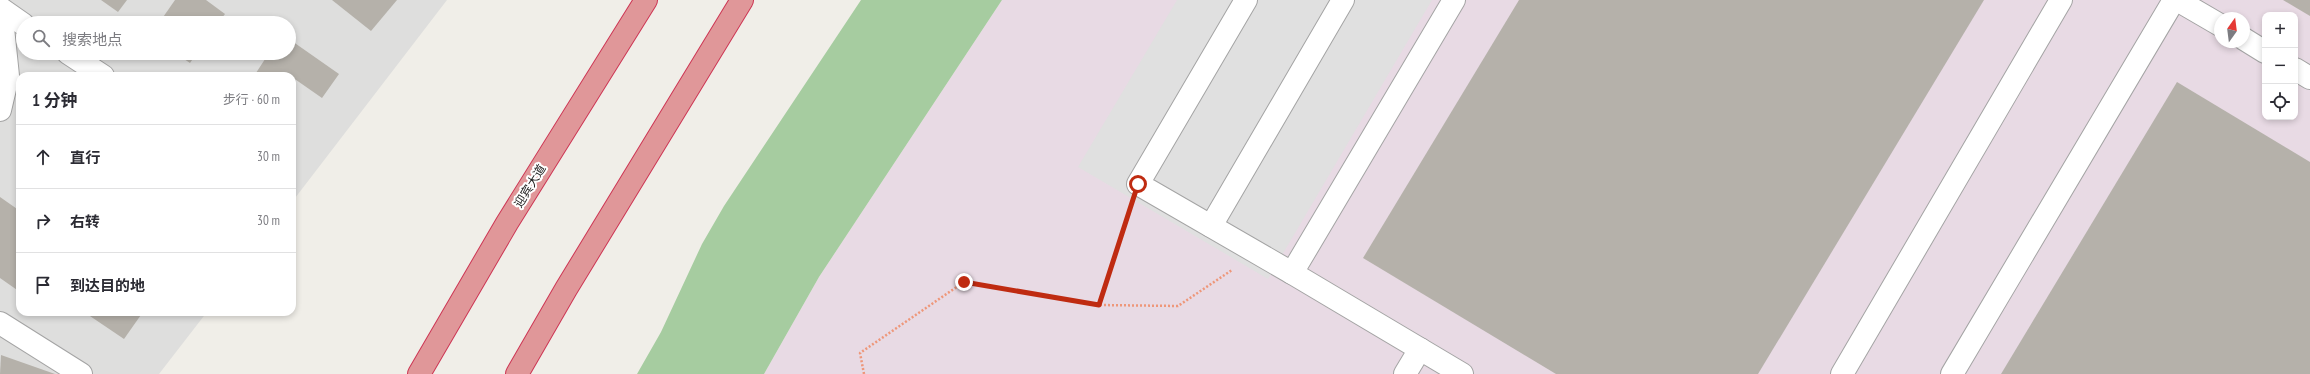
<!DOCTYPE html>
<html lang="zh">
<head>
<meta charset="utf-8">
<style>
	:root { --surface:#fff; --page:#f2f2f3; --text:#2b2b33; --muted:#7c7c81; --line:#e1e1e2 }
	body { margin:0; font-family:"PT Sans Narrow","Noto Sans SC",sans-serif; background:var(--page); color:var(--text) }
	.controls { position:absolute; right:12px; top:12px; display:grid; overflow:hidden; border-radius:8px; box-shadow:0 2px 6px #0003 }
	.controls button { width:36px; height:36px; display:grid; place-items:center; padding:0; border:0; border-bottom:1px solid var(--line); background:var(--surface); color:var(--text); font:20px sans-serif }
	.compass { position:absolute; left:2214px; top:12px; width:36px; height:36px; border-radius:50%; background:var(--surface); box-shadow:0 2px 6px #0003; rotate:14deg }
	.stop { position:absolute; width:12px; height:12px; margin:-9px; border:3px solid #bf2b11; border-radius:50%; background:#fff }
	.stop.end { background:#bf2b11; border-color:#fff; box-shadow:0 1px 4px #0008 }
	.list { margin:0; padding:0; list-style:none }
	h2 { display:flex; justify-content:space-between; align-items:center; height:52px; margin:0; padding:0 16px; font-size:17px }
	h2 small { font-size:13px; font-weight:400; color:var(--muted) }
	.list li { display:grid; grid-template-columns:26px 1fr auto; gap:12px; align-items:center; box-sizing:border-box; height:64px; padding:0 16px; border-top:1px solid var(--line) }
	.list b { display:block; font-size:15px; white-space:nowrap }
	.list em { font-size:13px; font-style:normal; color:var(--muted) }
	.icon { flex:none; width:22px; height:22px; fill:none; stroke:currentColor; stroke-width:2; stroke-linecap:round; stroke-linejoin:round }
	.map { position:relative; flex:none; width:2310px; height:374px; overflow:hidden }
	.search { position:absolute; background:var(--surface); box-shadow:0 2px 6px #0003; left:16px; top:16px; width:280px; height:44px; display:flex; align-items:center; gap:10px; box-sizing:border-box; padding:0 14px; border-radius:22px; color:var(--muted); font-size:15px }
	.panel { position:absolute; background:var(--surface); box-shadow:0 2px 6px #0003; left:16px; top:72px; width:280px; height:244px; border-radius:12px }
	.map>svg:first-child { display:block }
	.residential { fill:#dededd; fill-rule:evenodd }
	.industrial { fill:#e8dae4; fill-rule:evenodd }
	.forest { fill:#a6cca0 }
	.parking { fill:#e0e0e0 }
	.building { fill:#b5b1aa }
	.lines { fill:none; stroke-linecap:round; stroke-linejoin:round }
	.minor-casing { stroke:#a4a4a4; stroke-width:24 }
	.highway-casing { stroke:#cd3654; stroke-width:24 }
	.path { stroke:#ee977a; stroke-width:2.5; stroke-dasharray:2 2; stroke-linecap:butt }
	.minor { stroke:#fff; stroke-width:22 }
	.highway { stroke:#e09799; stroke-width:22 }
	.route { stroke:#bf2b11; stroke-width:5 }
	.labels { text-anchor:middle; stroke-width:4; stroke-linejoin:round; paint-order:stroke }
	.street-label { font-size:12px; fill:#202020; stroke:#fff }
</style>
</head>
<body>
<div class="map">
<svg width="2310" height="374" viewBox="0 0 2310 374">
	<rect width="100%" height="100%" fill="#f0eee8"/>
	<path class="residential" d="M 0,0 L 447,0 L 292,202 L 292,76 L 20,76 L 20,312 L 207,312 L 159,374 L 0,374 ZM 23,23 L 289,23 L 289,53 L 23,53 Z"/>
	<path class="industrial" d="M 1002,0 L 2310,0 L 2310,374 L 764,374 L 819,277 ZM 2265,15 L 2295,15 L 2295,117 L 2265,117 ZM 2220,18 L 2244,18 L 2244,42 L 2220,42 Z"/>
	<path class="forest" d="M 861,0 L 1002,0 L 819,277 L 764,374 L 637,374 L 661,332 L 702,244 L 724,206 Z"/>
	<path class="parking" d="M 1177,0 L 1432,0 L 1268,279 L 1078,167 Z"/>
	<g class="building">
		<path d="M 101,0 L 127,0 L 118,12 Z"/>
		<path d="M 175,0 L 206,0 L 225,14 L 218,23 L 159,23 Z"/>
		<path d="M 332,0 L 397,0 L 371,31 Z"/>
		<path d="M 1519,0 L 1984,0 L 1758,374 L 1556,374 L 1363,258 Z"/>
		<path d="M 2283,0 L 2310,0 L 2310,16 Z"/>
		<path d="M 289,39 L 339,74 L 322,98 L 289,75 L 254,76 L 269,53 L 289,53 Z"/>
		<path d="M 175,53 L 197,53 L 190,63 Z"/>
		<path d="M 2177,82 L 2310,162 L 2310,374 L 2001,374 Z"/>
		<path d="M 0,197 L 20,211 L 20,292 L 0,278 Z"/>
		<path d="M 84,312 L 143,312 L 124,339 Z"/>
		<path d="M 1,355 L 55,374 L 0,374 Z"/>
	</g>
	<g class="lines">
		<g class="minor-casing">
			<g id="minor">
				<path d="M 1246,0 L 1138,184 L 1292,273"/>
				<path d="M 1454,0 L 1292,273 L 1462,374"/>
				<path d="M 2177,0 L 2220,25"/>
				<path d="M 0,8 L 23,24"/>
				<path d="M 2244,39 L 2265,52"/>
				<path d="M 68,53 L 103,76"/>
				<path d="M 2295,69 L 2310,78"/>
				<path d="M 0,110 L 8,76 L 1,9"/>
				<path d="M 1211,226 L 1343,0"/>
				<path d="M 0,323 L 81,374"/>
				<path d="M 1405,374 L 1420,349"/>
				<path d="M 1842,374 L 2061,0"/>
				<path d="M 1952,374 L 2174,0"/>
			</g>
		</g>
		<g class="highway-casing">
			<g id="highway">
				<path d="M 419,374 L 507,223 L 646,0"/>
				<path d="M 517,374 L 566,289 L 742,0"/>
			</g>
		</g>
		<g class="path">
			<path d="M 1130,211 L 1099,305 L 1178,306 L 1232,270"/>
			<path d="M 864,374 L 860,353 L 964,282 L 1099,305"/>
		</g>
		<use href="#minor" class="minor"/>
		<use href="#highway" class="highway"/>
	</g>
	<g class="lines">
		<path class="route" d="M 964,282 L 1099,305 L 1138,184"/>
	</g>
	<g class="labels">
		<g class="street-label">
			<text transform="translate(530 186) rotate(-58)" y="4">迎宾大道</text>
		</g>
	</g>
</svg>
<div class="controls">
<button>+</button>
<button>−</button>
<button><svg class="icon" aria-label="locate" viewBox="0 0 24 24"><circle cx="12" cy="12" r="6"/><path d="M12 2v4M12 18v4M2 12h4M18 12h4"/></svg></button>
</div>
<svg class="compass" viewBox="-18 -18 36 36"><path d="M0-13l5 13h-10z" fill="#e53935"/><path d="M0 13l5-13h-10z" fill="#7c7c81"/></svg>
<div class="stop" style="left:1138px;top:184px"></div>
<div class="stop end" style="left:964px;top:282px"></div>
<div class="search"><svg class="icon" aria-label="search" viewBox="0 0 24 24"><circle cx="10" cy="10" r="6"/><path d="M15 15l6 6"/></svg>搜索地点</div>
<section class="panel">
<h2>1 分钟<small>步行 · 60 m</small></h2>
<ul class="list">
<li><svg class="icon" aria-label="ahead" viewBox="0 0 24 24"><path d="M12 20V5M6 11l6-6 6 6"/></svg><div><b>直行</b></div><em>30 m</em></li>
<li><svg class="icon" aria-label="right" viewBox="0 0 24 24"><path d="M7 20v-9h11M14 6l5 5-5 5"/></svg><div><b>右转</b></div><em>30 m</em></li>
<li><svg class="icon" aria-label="arrive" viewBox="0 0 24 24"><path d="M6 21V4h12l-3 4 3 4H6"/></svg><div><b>到达目的地</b></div></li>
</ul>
</section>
</div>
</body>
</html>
